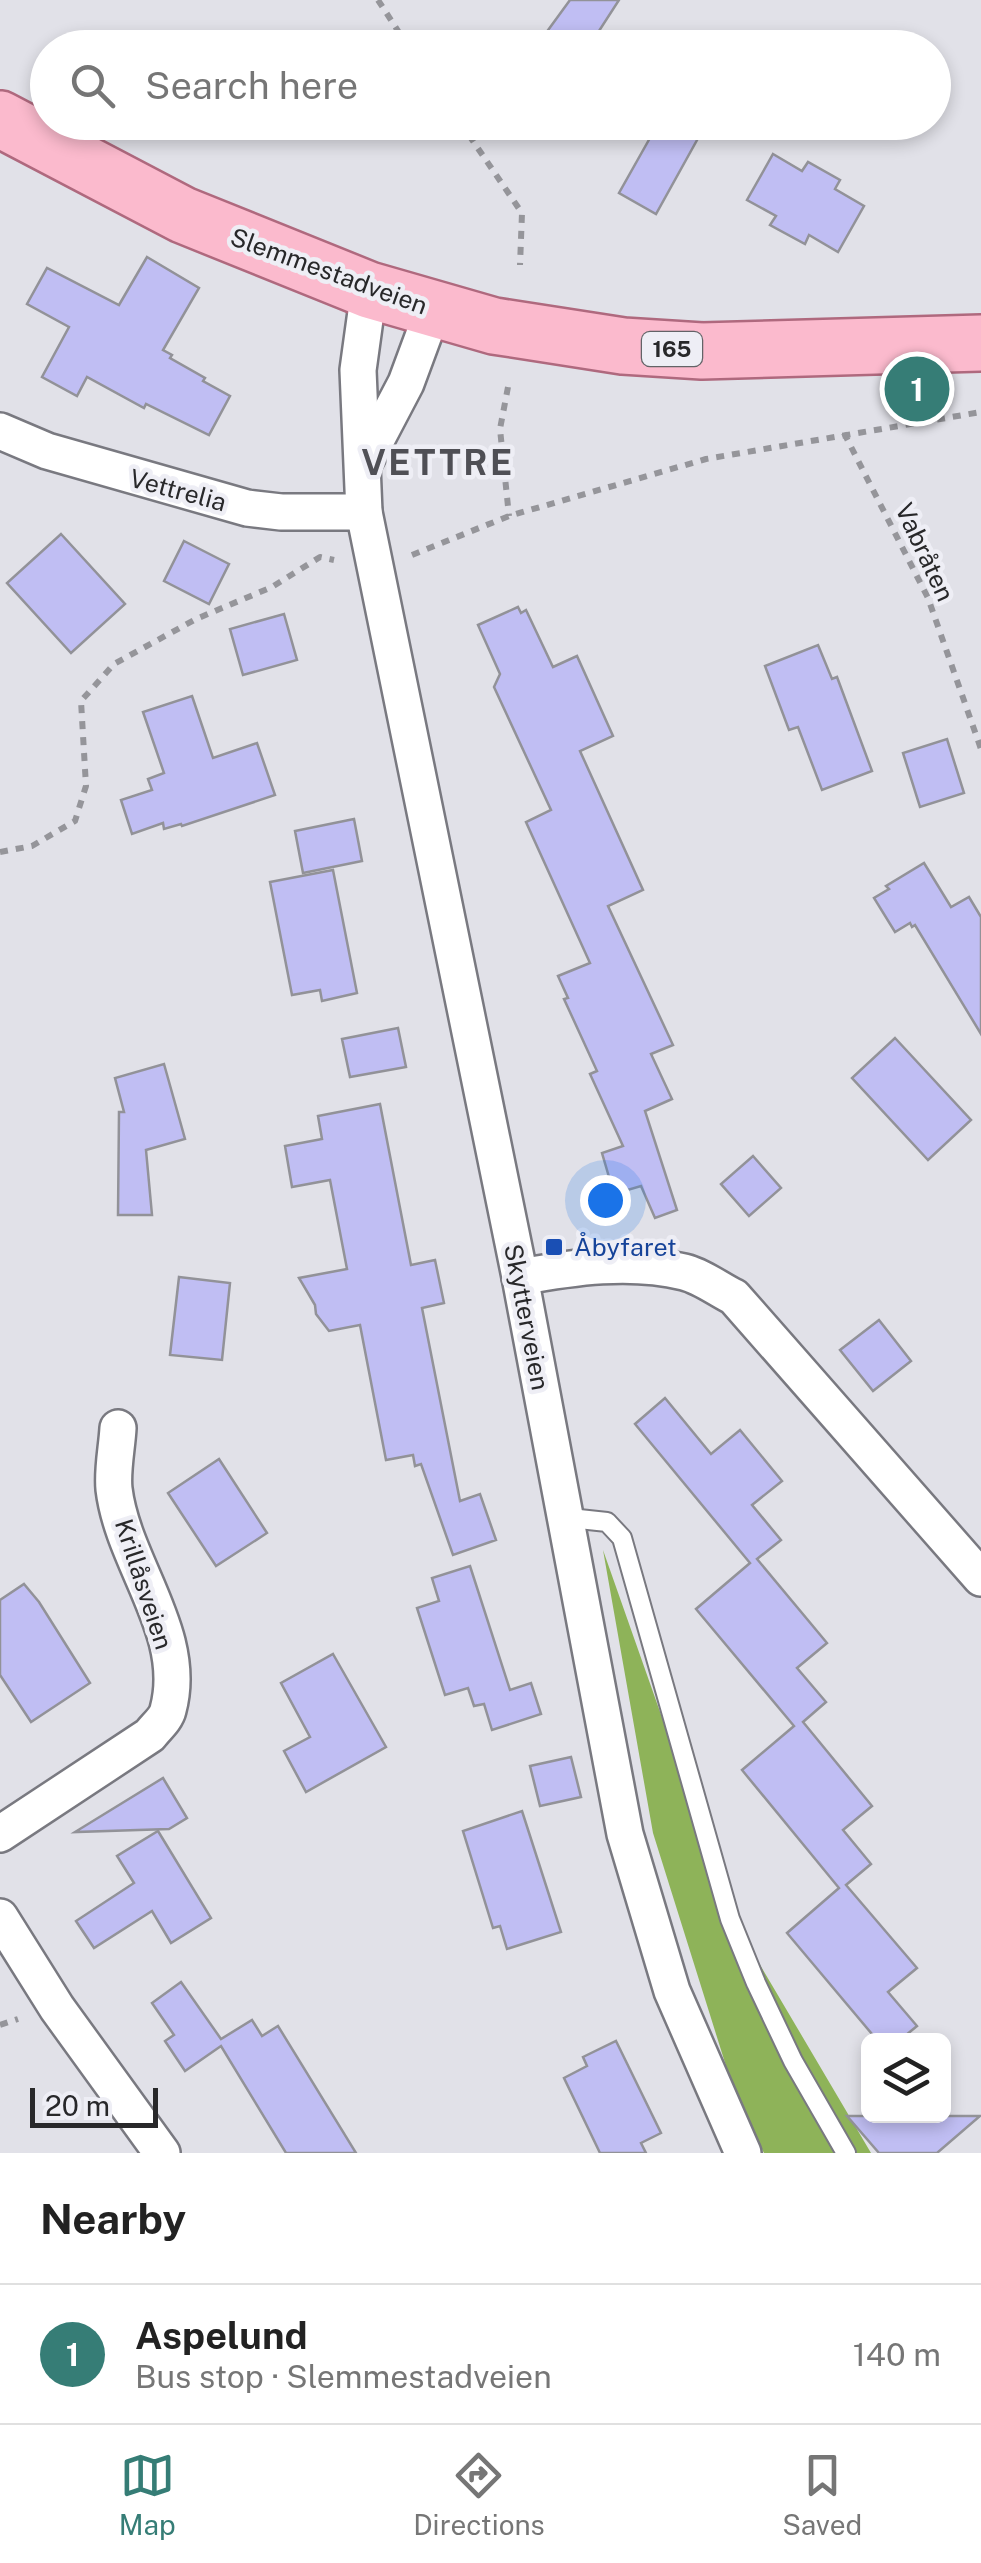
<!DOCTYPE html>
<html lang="en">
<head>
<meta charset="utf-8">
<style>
	:root { --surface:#fff; --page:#f6f6f6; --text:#222; --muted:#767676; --line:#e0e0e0; --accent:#367d76 }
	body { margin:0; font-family:"Public Sans",sans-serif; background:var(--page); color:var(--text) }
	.controls { position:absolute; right:30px; bottom:30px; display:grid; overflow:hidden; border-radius:15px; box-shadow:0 5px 15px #0003 }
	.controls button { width:90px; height:90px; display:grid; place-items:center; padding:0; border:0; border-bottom:2px solid var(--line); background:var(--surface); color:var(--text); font:50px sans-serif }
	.scale { position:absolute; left:30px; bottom:25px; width:128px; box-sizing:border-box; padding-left:10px; border:5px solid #28282a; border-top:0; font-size:28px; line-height:35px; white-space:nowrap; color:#28282a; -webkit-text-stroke:8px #eeeef5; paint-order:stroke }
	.you { position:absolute; left:605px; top:1200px; width:35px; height:35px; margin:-25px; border:8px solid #fff; border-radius:50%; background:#1a73e8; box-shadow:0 0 0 15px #1a73e833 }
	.badge { display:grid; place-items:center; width:65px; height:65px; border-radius:50%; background:var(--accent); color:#fff; font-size:32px; font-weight:700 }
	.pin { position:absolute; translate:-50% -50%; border:5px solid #fff; box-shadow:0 2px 10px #0006 }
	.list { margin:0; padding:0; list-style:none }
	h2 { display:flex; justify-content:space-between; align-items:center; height:130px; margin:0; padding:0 40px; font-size:42px }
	h2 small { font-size:32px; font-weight:400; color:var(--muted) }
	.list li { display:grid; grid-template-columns:65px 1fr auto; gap:30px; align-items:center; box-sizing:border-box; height:140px; padding:0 40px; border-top:2px solid var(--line) }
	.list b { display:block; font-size:38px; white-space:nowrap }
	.list p { margin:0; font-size:32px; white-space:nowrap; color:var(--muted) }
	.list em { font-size:32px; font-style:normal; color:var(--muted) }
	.icon { flex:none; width:55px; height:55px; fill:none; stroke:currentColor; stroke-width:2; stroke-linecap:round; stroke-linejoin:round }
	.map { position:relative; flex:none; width:981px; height:2153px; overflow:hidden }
	.search { position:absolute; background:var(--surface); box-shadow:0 5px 15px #0003; left:30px; right:30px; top:30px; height:110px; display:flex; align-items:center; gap:25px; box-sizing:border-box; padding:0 35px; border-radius:55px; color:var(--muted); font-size:38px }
	.sheet { height:270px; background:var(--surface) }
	nav { display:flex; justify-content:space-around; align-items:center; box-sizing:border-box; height:140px; border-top:2px solid var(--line); background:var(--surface); font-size:28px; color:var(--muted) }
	nav a { display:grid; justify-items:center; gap:5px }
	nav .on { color:var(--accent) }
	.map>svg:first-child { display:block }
	.forest { fill:#8eb359 }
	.building { fill:#c0bef3; stroke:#929298; stroke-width:2.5 }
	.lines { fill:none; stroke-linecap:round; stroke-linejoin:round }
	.lane-casing { stroke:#797980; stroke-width:22 }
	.street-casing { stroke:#797980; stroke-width:40 }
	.primary-casing { stroke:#af697e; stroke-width:60 }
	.path { stroke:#95959a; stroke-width:6; stroke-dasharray:8 8; stroke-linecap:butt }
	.lane { stroke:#fff; stroke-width:18 }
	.street { stroke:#fff; stroke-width:35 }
	.primary { stroke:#fbbacd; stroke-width:55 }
	.transit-dot { fill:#1a4fb4; stroke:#eeeef5; stroke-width:4 }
	.labels { text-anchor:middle; stroke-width:9; stroke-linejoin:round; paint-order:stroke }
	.shield { fill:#eeeef5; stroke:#636367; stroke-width:2.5 }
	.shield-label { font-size:22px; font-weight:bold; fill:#28282a }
	.street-label { font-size:25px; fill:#28282a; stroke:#eeeef5 }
	.transit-label { font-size:25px; fill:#164399; stroke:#eeeef5; text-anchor:start }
	.district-label { font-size:35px; font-weight:bold; letter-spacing:2.5px; fill:#4f4f55; stroke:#eeeef5 }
</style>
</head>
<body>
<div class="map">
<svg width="981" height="2153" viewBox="0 0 981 2153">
	<rect width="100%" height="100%" fill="#e1e1e8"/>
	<path class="forest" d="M 603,1550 L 733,1919 L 871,2153 L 764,2153 L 737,2101 L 653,1833 Z"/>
	<g class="building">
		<path d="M 570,0 L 619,0 L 588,48 L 535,48 Z"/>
		<path d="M 659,122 L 707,122 L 656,214 L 619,193 Z"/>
		<path d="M 773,154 L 802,171 L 808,162 L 840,180 L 835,189 L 864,206 L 838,252 L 809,235 L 805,244 L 770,225 L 776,216 L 747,200 Z"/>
		<path d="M 147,257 L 199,288 L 163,350 L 172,355 L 170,358 L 205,378 L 203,381 L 230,396 L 209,435 L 146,404 L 144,408 L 87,377 L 77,396 L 42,377 L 69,327 L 27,304 L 47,268 L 119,305 Z"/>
		<path d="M 61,534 L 125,604 L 71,653 L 7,583 Z"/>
		<path d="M 184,541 L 229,564 L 209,604 L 164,581 Z"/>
		<path d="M 518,607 L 521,613 L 526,610 L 553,667 L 577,656 L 613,736 L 580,751 L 643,890 L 608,906 L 673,1045 L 651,1054 L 672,1099 L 645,1111 L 677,1210 L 655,1218 L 641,1186 L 614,1194 L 602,1153 L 623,1146 L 590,1074 L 597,1071 L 564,999 L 568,998 L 558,976 L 590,963 L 526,822 L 551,810 L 494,687 L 500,674 L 478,625 Z"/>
		<path d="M 284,614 L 297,660 L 243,675 L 230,629 Z"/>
		<path d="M 818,645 L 832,679 L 837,677 L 872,771 L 822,790 L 798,727 L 789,730 L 765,666 Z"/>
		<path d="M 192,696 L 213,758 L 257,743 L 275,795 L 182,826 L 181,824 L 164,829 L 163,823 L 132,834 L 121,800 L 152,790 L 148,779 L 164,773 L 143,712 Z"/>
		<path d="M 947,739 L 964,793 L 920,807 L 903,753 Z"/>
		<path d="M 354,819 L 362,861 L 303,873 L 295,831 Z"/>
		<path d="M 924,863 L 951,907 L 969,897 L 981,917 L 981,1034 L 915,925 L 912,927 L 910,923 L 895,932 L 874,898 L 889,889 L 886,886 Z"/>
		<path d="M 333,870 L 357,993 L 322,1001 L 320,990 L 292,995 L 270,882 Z"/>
		<path d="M 398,1028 L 406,1067 L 350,1077 L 342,1039 Z"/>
		<path d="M 895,1038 L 971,1120 L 928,1160 L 852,1078 Z"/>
		<path d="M 164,1064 L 185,1139 L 146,1150 L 152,1215 L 118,1215 L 119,1112 L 124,1112 L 115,1078 Z"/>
		<path d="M 380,1104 L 411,1265 L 435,1260 L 444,1303 L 422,1308 L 460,1501 L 480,1494 L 496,1540 L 453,1555 L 421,1464 L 415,1466 L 413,1455 L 386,1460 L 360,1325 L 329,1331 L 316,1314 L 315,1305 L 299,1278 L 347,1269 L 330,1180 L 292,1187 L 285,1146 L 322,1139 L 318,1116 Z"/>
		<path d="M 753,1156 L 781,1188 L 749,1216 L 721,1184 Z"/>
		<path d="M 179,1277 L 230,1283 L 222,1360 L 170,1355 Z"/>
		<path d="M 879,1320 L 911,1361 L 873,1391 L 840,1350 Z"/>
		<path d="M 665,1398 L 711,1454 L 740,1430 L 782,1481 L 752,1505 L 781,1540 L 757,1559 L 827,1643 L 797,1668 L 826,1702 L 803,1722 L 872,1806 L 843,1830 L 871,1864 L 846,1885 L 917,1968 L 888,1992 L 917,2026 L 900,2040 L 877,2040 L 787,1933 L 839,1888 L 742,1770 L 794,1726 L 696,1609 L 750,1563 L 635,1424 Z"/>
		<path d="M 219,1459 L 267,1533 L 216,1566 L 168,1493 Z"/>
		<path d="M 470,1566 L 510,1690 L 531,1683 L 541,1714 L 492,1730 L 484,1704 L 474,1706 L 468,1688 L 445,1695 L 417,1608 L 439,1601 L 432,1578 Z"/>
		<path d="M 24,1584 L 39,1602 L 90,1683 L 31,1722 L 0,1675 L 0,1600 Z"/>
		<path d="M 333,1654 L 386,1747 L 306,1792 L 284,1751 L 310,1737 L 281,1683 Z"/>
		<path d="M 571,1757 L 581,1797 L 540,1806 L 530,1766 Z"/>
		<path d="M 163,1778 L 187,1818 L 169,1829 L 75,1832 Z"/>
		<path d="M 522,1811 L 561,1932 L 507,1949 L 500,1926 L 493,1928 L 463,1831 Z"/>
		<path d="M 158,1831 L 211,1918 L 171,1943 L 152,1911 L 94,1948 L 76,1921 L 134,1883 L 117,1856 Z"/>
		<path d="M 181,1982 L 221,2039 L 252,2020 L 262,2036 L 278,2026 L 356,2153 L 286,2153 L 221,2046 L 185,2071 L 165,2041 L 174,2035 L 152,2003 Z"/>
		<path d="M 616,2041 L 661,2133 L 641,2143 L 646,2153 L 600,2153 L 564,2078 L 587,2066 L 583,2057 Z"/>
		<path d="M 847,2116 L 980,2116 L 937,2153 L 879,2153 Z"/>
	</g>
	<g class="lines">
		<g class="lane-casing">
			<path id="lane" d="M 565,1522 L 579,1519 L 607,1522 L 622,1538 L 730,1919 L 756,1983 L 793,2061 L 846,2153"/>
		</g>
		<g class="street-casing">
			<g id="street">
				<path d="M 369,290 L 358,370 L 364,512 L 520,1277 L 625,1834 L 672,1991 L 743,2153"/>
				<path d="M 0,431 L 47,451 L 247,508 L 281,512 L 364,512"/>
				<path d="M 363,465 L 406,383 L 433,310"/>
				<path d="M 520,1277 C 574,1267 630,1259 684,1272 C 701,1276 718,1289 734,1297 L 981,1578"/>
				<path d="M 0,1834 L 150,1735 C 156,1727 166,1719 168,1710 C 189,1633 123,1564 114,1489 C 112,1470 117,1447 118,1428"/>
				<path d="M 0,1917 L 57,2008 L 162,2153"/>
			</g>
		</g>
		<g class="primary-casing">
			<path id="primary" d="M 0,119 L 183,215 L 369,290 L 494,326 L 623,346 L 702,351 L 981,343"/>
		</g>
		<g class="path">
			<path d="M 378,0 L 409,48"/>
			<path d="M 460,122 L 522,213 L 520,265"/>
			<path d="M 508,387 L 500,429 L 509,516"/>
			<path d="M 844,433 L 928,598 L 981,749"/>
			<path d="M 412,555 L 509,516 L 706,459 L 981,412"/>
			<path d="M 0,852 L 32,846 L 75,821 L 86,786 L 81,701 L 114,664 L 196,619 L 272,587 L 320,557 L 334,560"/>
			<path d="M 0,2025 L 18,2019"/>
		</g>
		<use href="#lane" class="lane"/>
		<use href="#street" class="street"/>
		<use href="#primary" class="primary"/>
	</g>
	<rect class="transit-dot" x="544" y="1237" width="20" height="20" rx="5"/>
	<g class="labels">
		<rect class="shield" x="642" y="332" width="60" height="34" rx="8"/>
		<g class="shield-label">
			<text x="672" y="357">165</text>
		</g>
		<g class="street-label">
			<text transform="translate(329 271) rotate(20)" y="9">Slemmestadveien</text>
			<text transform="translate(178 490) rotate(15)" y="9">Vettrelia</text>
			<text transform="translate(925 552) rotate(65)" y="9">Vabråten</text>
			<text transform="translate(527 1317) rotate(79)" y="9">Skytterveien</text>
			<text transform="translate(144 1584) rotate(72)" y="9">Krillåsveien</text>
		</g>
		<g class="transit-label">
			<text x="574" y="1256">Åbyfaret</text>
		</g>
		<g class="district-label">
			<text x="438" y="475">VETTRE</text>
		</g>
	</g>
</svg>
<div class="controls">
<button><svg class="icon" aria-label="layers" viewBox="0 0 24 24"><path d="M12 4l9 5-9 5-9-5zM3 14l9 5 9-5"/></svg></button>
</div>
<div class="scale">20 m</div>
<div class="you"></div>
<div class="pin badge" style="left:917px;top:389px">1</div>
<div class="search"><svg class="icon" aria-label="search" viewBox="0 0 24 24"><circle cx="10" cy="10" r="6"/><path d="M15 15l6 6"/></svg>Search here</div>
</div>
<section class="sheet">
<h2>Nearby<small></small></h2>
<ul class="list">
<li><span class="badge">1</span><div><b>Aspelund</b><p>Bus stop · Slemmestadveien</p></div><em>140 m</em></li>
</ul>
</section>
<nav>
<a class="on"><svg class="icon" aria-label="map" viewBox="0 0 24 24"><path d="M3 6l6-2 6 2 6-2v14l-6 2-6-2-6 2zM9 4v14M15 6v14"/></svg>Map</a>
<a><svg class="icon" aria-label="directions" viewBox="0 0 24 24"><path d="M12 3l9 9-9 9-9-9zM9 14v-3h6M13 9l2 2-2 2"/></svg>Directions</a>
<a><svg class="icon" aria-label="saved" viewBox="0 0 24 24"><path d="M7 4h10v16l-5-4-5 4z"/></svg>Saved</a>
</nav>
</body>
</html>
